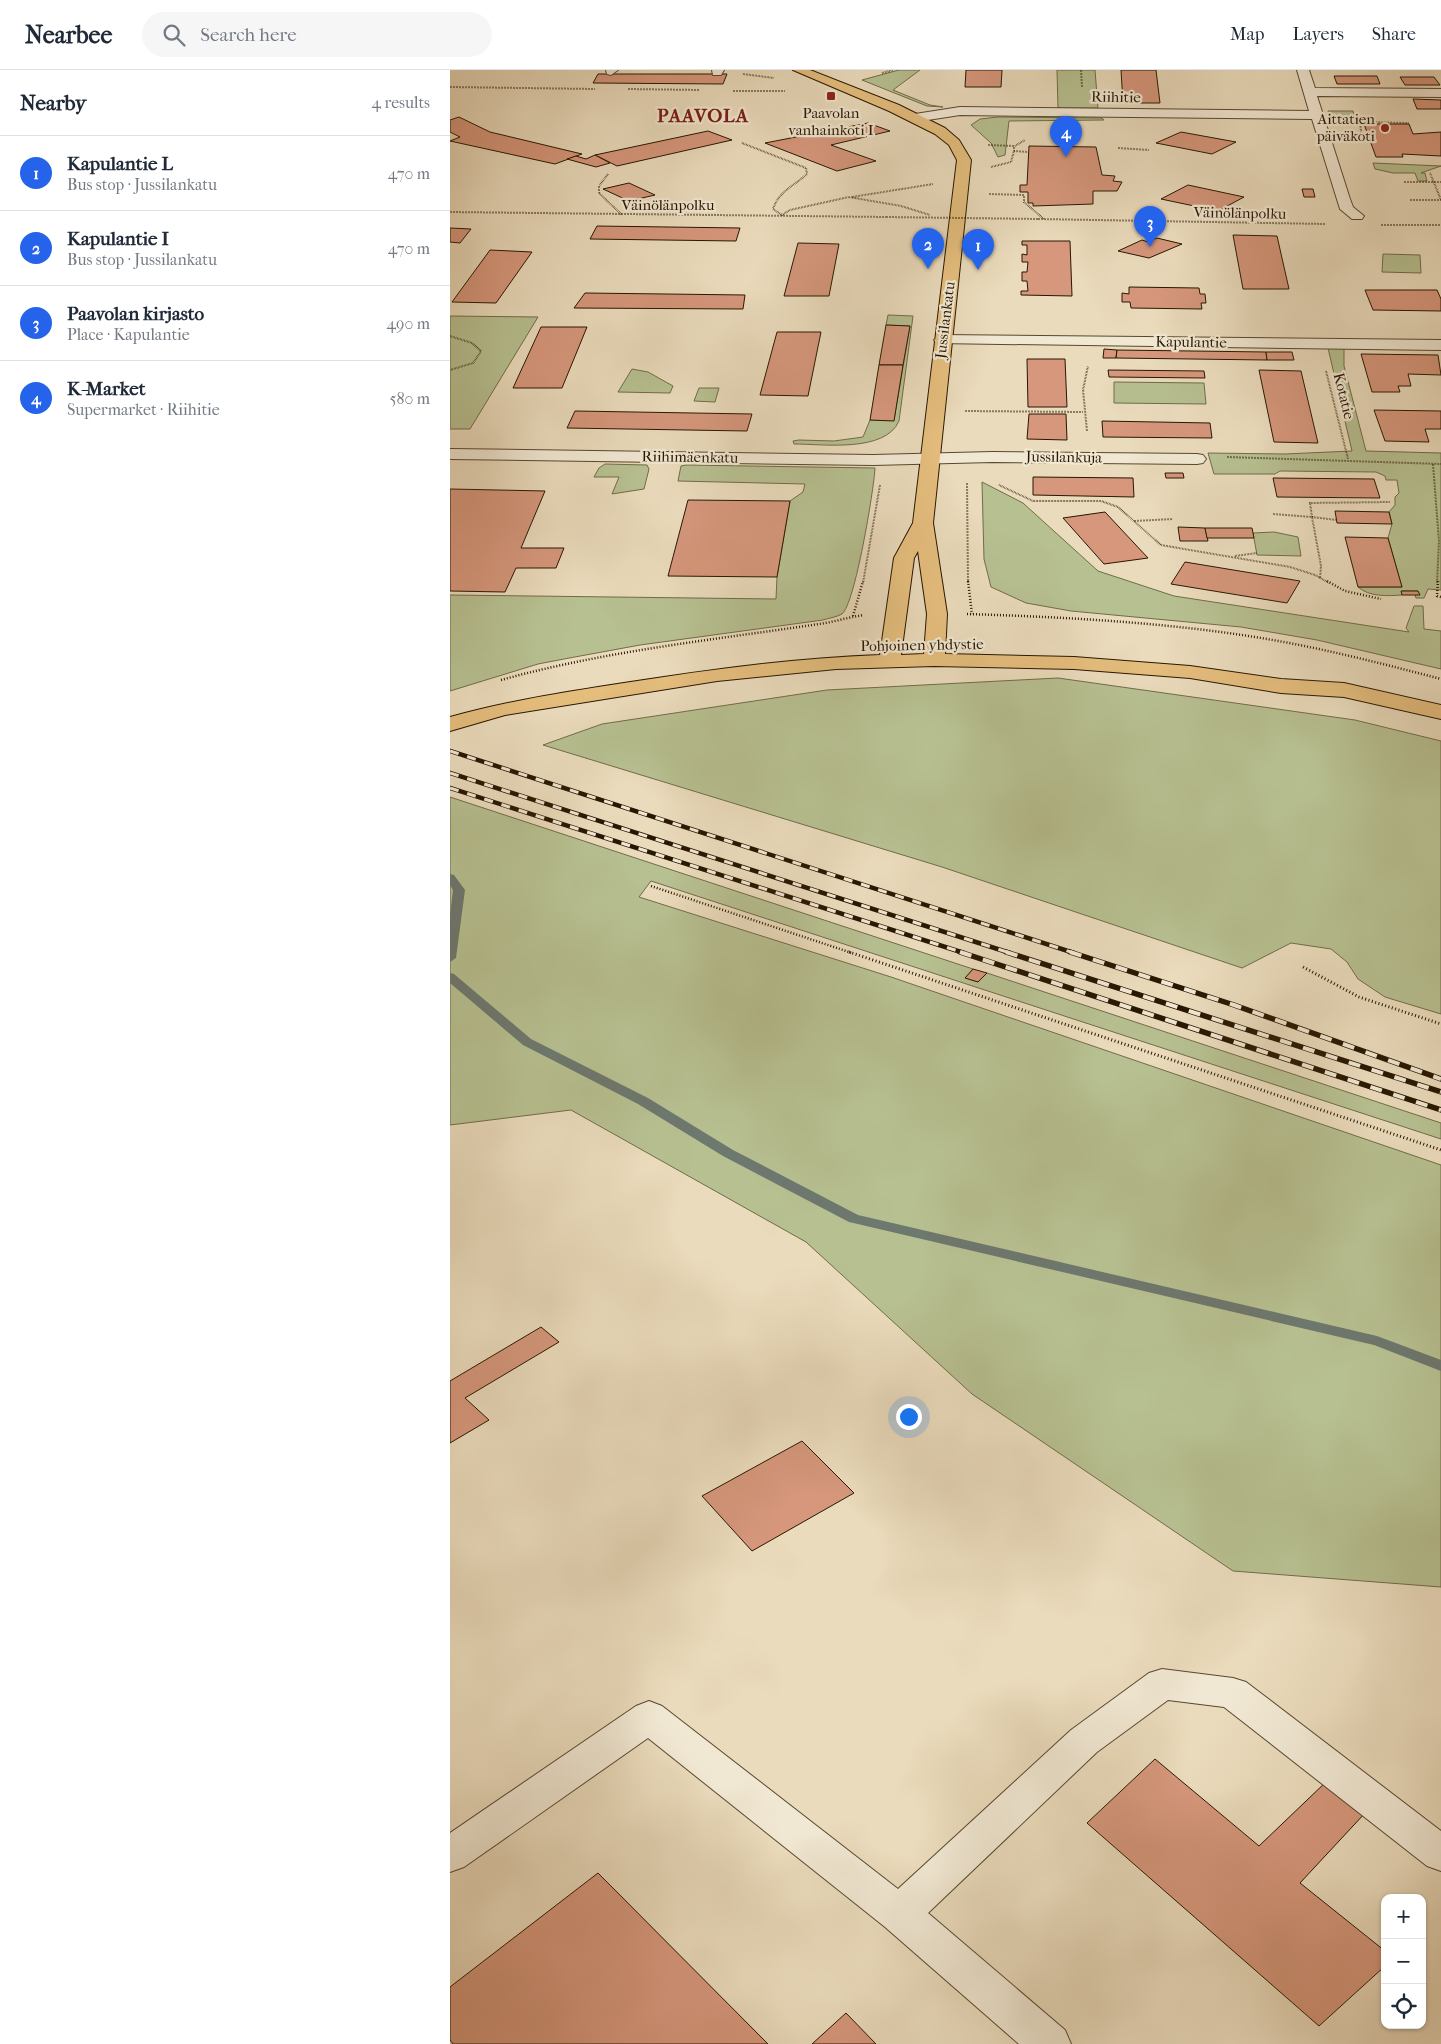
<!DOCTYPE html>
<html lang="en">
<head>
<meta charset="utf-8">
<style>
	:root { --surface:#fff; --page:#f6f6f7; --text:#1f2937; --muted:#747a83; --line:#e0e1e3; --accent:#2563eb }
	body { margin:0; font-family:"IM FELL French Canon",serif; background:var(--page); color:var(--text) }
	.controls { position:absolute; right:15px; bottom:15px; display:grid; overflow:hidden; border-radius:10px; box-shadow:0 1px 4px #0004 }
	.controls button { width:45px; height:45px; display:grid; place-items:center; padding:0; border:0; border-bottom:1px solid var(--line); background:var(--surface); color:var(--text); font:25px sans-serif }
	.you { position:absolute; left:458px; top:1346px; width:18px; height:18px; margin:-12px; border:4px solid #fff; border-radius:50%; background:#1a73e8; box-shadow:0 0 0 8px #1a73e833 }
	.badge { display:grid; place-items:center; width:32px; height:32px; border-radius:50%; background:var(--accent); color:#fff; font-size:16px; font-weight:700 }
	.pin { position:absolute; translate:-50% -41px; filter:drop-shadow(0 1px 2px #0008) }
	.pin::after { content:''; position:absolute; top:26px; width:18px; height:15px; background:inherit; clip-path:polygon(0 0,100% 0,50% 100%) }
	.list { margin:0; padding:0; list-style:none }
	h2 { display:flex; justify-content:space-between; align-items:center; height:65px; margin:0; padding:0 20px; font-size:21px }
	h2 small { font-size:16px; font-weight:400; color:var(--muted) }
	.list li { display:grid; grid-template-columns:32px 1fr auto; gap:15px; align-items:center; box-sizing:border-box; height:75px; padding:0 20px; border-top:1px solid var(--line) }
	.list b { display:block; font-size:19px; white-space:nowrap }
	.list p { margin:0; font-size:16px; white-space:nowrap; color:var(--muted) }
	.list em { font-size:16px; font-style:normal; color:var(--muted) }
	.icon { flex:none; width:28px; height:28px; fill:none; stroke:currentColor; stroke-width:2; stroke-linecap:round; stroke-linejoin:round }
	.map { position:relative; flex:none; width:991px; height:1974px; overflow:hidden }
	header { display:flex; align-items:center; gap:30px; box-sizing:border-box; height:70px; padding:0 25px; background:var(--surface); border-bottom:1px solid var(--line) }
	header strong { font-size:24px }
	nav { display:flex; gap:28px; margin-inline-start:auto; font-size:18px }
	.search { width:350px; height:45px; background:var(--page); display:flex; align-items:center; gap:12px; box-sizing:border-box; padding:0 18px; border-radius:28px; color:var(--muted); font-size:19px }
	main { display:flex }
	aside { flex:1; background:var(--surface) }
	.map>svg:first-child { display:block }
	.green { fill:#b7c091; stroke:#706c48 }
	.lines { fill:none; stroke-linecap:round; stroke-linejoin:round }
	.stream { fill:#6d786f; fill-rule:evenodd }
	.building { fill:#d6977c; stroke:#281700 }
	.minor-casing { stroke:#58482f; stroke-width:2 }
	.major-casing { stroke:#281700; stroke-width:2 }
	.path-far2 { stroke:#281700; stroke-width:2; stroke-dasharray:0.5 1; stroke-linecap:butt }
	.path-far1 { stroke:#281700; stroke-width:2.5; stroke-dasharray:1 2; stroke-linecap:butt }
	.path { stroke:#281700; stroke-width:3; stroke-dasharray:1 2.5; stroke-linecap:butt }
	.minor { fill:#f1e8d3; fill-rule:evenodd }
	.major { fill:#e5be7e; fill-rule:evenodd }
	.rail-far1-casing { stroke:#281700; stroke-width:4.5 }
	.rail-casing { stroke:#281700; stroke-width:5.5 }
	.rail-far1 { stroke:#f1e8d3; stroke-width:3; stroke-dasharray:9; stroke-linecap:butt }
	.rail { stroke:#f1e8d3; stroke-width:4; stroke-dasharray:12; stroke-linecap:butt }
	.path-bridge { stroke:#281700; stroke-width:2; stroke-dasharray:0.5 1; stroke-linecap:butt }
	.poi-dot { fill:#8f2418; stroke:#f1e8d3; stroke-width:2 }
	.labels { text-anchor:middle; stroke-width:4.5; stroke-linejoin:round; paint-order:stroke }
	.far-street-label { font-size:15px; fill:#281700; stroke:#f1e8d3 }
	.far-poi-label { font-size:15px; fill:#281700; stroke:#f1e8d3 }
	.far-district-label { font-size:19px; font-weight:bold; letter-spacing:1px; fill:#7a1f14; stroke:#f1e8d3 }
</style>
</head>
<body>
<header>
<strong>Nearbee</strong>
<div class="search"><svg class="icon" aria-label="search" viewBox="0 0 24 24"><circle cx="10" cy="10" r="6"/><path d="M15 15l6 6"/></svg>Search here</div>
<nav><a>Map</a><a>Layers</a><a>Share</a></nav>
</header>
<main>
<aside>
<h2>Nearby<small>4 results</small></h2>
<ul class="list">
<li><span class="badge">1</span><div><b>Kapulantie L</b><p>Bus stop · Jussilankatu</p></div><em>470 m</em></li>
<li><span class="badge">2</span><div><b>Kapulantie I</b><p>Bus stop · Jussilankatu</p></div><em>470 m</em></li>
<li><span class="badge">3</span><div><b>Paavolan kirjasto</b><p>Place · Kapulantie</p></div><em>490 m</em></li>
<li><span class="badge">4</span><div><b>K-Market</b><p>Supermarket · Riihitie</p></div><em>580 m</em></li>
</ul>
</aside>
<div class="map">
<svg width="991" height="1974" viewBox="0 0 991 1974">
	<rect width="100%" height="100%" fill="#eadbbc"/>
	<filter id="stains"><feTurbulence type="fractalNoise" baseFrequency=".004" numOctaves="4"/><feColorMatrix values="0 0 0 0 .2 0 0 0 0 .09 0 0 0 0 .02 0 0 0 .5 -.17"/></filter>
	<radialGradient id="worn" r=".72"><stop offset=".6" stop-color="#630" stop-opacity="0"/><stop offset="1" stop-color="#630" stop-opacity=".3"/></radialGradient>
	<g class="green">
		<path d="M 449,0 L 470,0 L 443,20 L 480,35 L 493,37 L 477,36 L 412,10 Z"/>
		<path d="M 607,0 L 645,0 L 648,38 L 608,38 Z"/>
		<path d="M 878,41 L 903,41 L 906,54 L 882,53 Z"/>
		<path d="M 548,47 L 652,48 L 654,50 L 559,51 L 555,85 L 548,87 L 541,73 L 521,55 L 530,49 Z"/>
		<path d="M 923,93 L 991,96 L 971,103 L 975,103 L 977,111 L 968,111 L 965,103 L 943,103 L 925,99 Z"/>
		<path d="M 933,184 L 970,185 L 971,203 L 932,202 Z"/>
		<path d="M 438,245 L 463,246 L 449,351 C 435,383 373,374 344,374 L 343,371 L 349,370 L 384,371 L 413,367 L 420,350 L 444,350 L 460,256 L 436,255 Z"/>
		<path d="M 0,246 L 88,247 L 20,359 L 0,359 Z"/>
		<path d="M 878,278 L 894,278 L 894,296 L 916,381 L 991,383 L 991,520 L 978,519 L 974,528 L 966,528 L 965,525 L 969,524 L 968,521 L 952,521 L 952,525 C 938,526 919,527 908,517 L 952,517 L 938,468 L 942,454 L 939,442 L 945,435 L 945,427 L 949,423 L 947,410 L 936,410 L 935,406 L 926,402 L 830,401 L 825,404 L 764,404 L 758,383 L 835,384 L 902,381 Z"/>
		<path d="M 182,299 L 198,302 L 223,316 L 220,323 L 168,322 Z"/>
		<path d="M 664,312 L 754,313 L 756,334 L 664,333 Z"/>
		<path d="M 249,318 L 269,318 L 265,332 L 244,331 Z"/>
		<path d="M 155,394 L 197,395 L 199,399 L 194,419 L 162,424 L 169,407 L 144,407 L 149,398 Z"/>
		<path d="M 236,395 L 425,398 C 424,419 405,534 392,544 C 387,547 379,548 373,550 L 190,575 L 114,589 L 88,594 L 0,621 L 0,525 L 326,529 L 327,507 L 340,431 L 353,422 L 355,414 L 228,411 L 231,396 Z"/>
		<path d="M 532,412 L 573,433 L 648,501 L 724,526 L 959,562 L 956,558 L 964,536 L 973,536 L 974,559 L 991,561 L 991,599 L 867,570 L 791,557 L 621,541 L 576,533 L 541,517 L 534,489 Z"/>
		<path d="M 824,462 L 848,467 L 851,486 L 807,485 L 803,463 Z"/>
		<path d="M 608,608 L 905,650 L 991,671 L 991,944 L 935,927 L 908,909 L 897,892 L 881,879 L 841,873 L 792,898 L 492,797 L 93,675 L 152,654 L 377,620 Z"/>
		<path d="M 0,727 L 523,899 L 516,908 L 528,912 L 537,903 L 991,1053 L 991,1069 L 201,811 L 189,827 L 441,907 L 991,1095 L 991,1517 L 783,1501 L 522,1324 L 356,1172 L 121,1040 L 0,1055 Z"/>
	</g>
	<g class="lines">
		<g class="stream">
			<path d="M 0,804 L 4,805 L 15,820 L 6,888 L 0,892 L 0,845 L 3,820 L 0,815 Z"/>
			<path d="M 0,903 L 4,904 L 81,969 L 198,1028 L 283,1080 L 408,1145 L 927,1266 L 991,1290 L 991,1301 L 924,1275 L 399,1152 L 273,1086 L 188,1034 L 73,975 L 0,913 Z"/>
		</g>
	</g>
	<g class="building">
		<path d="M 516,0 L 552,0 L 551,17 L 515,17 Z"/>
		<path d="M 671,0 L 706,0 L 710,33 L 673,33 Z"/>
		<path d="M 148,4 L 277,4 L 273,14 L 143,13 Z"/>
		<path d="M 884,6 L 927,6 L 930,14 L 887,14 Z"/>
		<path d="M 950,7 L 984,7 L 990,15 L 955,15 Z"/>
		<path d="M 963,29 L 991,30 L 991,39 L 967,39 Z"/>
		<path d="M 9,47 L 40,62 L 132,84 L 105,94 L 0,71 L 10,67 L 0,62 L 0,50 Z"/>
		<path d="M 418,53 L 440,61 L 381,75 L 426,91 L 387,101 L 315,73 Z"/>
		<path d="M 914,54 L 959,54 L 963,64 L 991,62 L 991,86 L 952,84 L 953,87 L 926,87 Z"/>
		<path d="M 258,61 L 282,70 L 167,96 L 145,85 Z"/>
		<path d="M 731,62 L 786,72 L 762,84 L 706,73 Z"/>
		<path d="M 579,76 L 646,77 L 652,105 L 665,106 L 663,111 L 672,112 L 667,121 L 643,121 L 643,134 L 583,136 L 583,133 L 578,133 L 578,122 L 570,122 L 570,115 L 577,115 Z"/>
		<path d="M 145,85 L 160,93 L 146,97 L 117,89 L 126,86 L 136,89 Z"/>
		<path d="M 179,113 L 205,125 L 179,131 L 153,119 Z"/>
		<path d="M 738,115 L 794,127 L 768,141 L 711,129 Z"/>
		<path d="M 852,119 L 863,119 L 865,127 L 854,127 Z"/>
		<path d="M 147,156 L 290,158 L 286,171 L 140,169 Z"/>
		<path d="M 0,158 L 21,159 L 10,173 L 0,172 Z"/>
		<path d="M 783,165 L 827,166 L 839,219 L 793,219 Z"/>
		<path d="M 707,168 L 732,174 L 699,188 L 668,181 L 692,170 L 698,172 Z"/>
		<path d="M 572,171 L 620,171 L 622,226 L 571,225 L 571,221 L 578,221 L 577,211 L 572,211 L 572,202 L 577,202 L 578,192 L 572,192 L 572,184 L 577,185 L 577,175 L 572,175 Z"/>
		<path d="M 348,173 L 389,174 L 379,226 L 334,226 Z"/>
		<path d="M 40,180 L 82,182 L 46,233 L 2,232 Z"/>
		<path d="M 679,217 L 749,218 L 750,224 L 755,224 L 756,233 L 751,233 L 752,239 L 681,238 L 680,232 L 672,232 L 672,223 L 679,224 Z"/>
		<path d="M 915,220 L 987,220 L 991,229 L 991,241 L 923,240 Z"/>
		<path d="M 135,223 L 295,225 L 293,239 L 124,238 Z"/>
		<path d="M 436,255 L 460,256 L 453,295 L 429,295 Z"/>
		<path d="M 91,257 L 137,257 L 112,318 L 63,318 Z"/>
		<path d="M 327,262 L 371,262 L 358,326 L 310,325 Z"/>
		<path d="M 654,279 L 667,280 L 666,288 L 653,288 Z"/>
		<path d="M 667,280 L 816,282 L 817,290 L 666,288 Z"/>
		<path d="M 816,282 L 842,282 L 844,290 L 817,290 Z"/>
		<path d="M 911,284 L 988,285 L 991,305 L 958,304 L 961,316 L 948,316 L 950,322 L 922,322 Z"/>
		<path d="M 577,289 L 615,289 L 617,337 L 578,337 Z"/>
		<path d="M 429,295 L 453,295 L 444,351 L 420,350 Z"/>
		<path d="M 658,300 L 754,301 L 755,308 L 659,307 Z"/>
		<path d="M 809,300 L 851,301 L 868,373 L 824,372 Z"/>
		<path d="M 924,340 L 991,341 L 991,359 L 975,359 L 979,372 L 935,371 Z"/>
		<path d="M 125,341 L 302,344 L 297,361 L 117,358 Z"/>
		<path d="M 579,344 L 616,344 L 617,370 L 577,369 Z"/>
		<path d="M 652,351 L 760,353 L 762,368 L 653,367 Z"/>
		<path d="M 715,403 L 733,403 L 734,408 L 716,408 Z"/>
		<path d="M 583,407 L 683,408 L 684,427 L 583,425 Z"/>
		<path d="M 823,408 L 924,409 L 930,428 L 827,427 Z"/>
		<path d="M 0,419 L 95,421 L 71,478 L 114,478 L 106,498 L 66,498 L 55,522 L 0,521 Z"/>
		<path d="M 238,430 L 340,431 L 327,507 L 218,506 Z"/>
		<path d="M 885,441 L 939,442 L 942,454 L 887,453 Z"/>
		<path d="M 655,442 L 698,488 L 654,494 L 613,448 Z"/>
		<path d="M 728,457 L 755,458 L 758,471 L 730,471 Z"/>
		<path d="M 755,458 L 802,458 L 804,468 L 757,468 Z"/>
		<path d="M 895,467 L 938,468 L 952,517 L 908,517 Z"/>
		<path d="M 735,492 L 850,511 L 837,533 L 721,514 Z"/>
		<path d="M 951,521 L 968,521 L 970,525 L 952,525 Z"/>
		<path d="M 523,899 L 537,903 L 528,912 L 515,908 Z"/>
		<path d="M 91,1257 L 109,1272 L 15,1328 L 39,1350 L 0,1373 L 0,1311 Z"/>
		<path d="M 352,1371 L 404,1423 L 302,1481 L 252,1426 Z"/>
		<path d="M 705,1689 L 809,1776 L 878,1710 L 916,1742 L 850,1813 L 935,1881 L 935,1896 L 869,1956 L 637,1753 Z"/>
		<path d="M 148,1803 L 318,1974 L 3,1974 L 0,1970 L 0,1917 Z"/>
		<path d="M 396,1943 L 426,1974 L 362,1974 Z"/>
	</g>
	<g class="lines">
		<g class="minor-casing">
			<g id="minor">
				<path d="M 156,0 L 168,0 L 161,5 L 157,4 Z"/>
				<path d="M 262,0 L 274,0 L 271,5 L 263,5 Z"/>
				<path d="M 847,0 L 859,0 L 865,18 L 991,19 L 991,27 L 867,26 L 900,129 L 903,137 L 914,146 L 912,149 L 902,149 L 890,139 L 862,49 L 510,45 L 465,52 L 459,48 L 465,44 L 510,37 L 859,41 Z"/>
				<path d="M 492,265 L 991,270 L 991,280 L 486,273 L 484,270 Z"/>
				<path d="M 0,379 L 423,385 L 542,382 L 747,384 L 753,385 L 756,389 L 753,393 L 747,394 L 542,392 L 423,395 L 0,389 Z"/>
				<path d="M 712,1599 L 783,1608 L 796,1612 L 991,1761 L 991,1801 L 977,1796 L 774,1637 L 718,1630 L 647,1682 L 478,1843 L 615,1960 L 621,1974 L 569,1974 L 435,1857 L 198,1668 L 14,1797 L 0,1802 L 0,1763 L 186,1636 L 199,1631 L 212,1636 L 448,1819 L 621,1660 L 699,1603 Z"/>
			</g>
		</g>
		<g class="major-casing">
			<path id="major" d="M 343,0 L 360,0 L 449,35 L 495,58 L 509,70 L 521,90 L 483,453 L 497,544 L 495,584 L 624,587 L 740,596 L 831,609 L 894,613 L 991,635 L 991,649 L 894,627 L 831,623 L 740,608 L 624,599 L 484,596 L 386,599 L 267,611 L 55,645 L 0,661 L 0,647 C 57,631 115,622 174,613 C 259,600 344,588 430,585 L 444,488 L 463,453 L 507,90 L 499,75 L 485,64 L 439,41 ZM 468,481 L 477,544 L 474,584 L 451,585 L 464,488 Z"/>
		</g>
		<g class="path-far2">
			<path d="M 631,0 L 632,17"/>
			<path d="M 432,3 L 443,0"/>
			<path d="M 293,4 L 324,8"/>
			<path d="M 0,17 L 145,19"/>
			<path d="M 178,19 L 250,20"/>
			<path d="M 283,21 L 335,21"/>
			<path d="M 913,48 L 914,52 L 959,53"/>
			<path d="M 902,67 L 919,67"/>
			<path d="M 912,67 L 910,54 L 914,52"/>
			<path d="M 292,73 L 356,98 L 357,104 C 344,116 329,121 323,139 L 332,145 L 340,140 L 399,127 L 451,136 L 480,145"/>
			<path d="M 538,75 L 564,76 L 564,81 L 578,82"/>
			<path d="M 565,76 L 575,70"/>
			<path d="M 668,78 L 699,80"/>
			<path d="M 541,97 L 561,92 L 564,81"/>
			<path d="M 980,103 L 991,130"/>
			<path d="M 158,104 L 149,116 L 149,123 L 172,145"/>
			<path d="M 954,112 L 991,112"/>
			<path d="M 539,124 L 574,125 L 574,132 L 594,149"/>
			<path d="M 402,127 L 483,114"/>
			<path d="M 960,130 L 991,130"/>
			<path d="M 0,142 L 436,147"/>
			<path d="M 588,149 L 875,154"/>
			<path d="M 931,155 L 991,155"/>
			<path d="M 0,266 L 22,273 L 31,281 L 23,293 L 0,300"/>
			<path d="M 876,301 L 898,389"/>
			<path d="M 515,341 L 633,342"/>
			<path d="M 637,361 L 633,320 L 638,296"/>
			<path d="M 777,387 L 991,394"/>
			<path d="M 983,394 L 989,471 L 987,513"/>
			<path d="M 517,413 L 518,513"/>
			<path d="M 549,415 L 583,431 L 651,431 L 668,437 L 711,475 L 840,497 L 865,505 L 879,513"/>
			<path d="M 823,444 L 862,447 L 871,496 L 870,508"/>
			<path d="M 887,450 L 862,447 L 860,433 L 940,432"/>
			<path d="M 684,451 L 723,449"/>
			<path d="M 785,486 L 807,483"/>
			<path d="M 413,513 L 430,415"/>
		</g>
		<g class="path-far1">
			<path d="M 518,511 L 522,544"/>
			<path d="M 877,511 L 895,521 L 931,529"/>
			<path d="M 988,511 L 987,526 L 991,527"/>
			<path d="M 517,544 C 613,547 710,552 805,567 C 868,577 930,593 991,609"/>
			<path d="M 403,546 L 413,511"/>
			<path d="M 51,610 C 155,581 262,570 369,554 C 384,552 399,547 414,545"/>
			<path d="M 201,816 L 402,883"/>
		</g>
		<g class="path">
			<path d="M 399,882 L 991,1080"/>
			<path d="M 853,897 L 909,927 L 991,954"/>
		</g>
		<use href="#minor" class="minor"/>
		<use href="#major" class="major"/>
		<g class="rail-far1-casing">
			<g id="rail-far1">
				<path d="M 0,681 L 624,883"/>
				<path d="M 0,703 L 560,883"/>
				<path d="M 0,718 L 514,883"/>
			</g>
		</g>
		<g class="rail-casing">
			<g id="rail">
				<path d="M 510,882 L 991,1040"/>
				<path d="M 556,882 L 991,1022"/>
				<path d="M 620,882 L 784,935 L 991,1009"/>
			</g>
		</g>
		<use href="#rail-far1" class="rail-far1"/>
		<use href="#rail" class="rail"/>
		<path class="path-bridge" d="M 436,147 L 588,149"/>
	</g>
	<g class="poi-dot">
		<rect x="376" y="21" width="10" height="10" rx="2.5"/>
		<circle cx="935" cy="58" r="5"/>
	</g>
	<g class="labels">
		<g class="far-street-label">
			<text transform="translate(666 27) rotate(1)" y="5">Riihitie</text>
			<text x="218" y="140">Väinölänpolku</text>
			<text transform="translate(790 143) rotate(1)" y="5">Väinölänpolku</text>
			<text transform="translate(495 250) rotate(-83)" y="5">Jussilankatu</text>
			<text transform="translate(741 272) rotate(1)" y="5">Kapulantie</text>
			<text transform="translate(894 326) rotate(76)" y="5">Kotatie</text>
			<text transform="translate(240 387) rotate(1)" y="5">Riihimäenkatu</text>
			<text transform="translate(614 387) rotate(1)" y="5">Jussilankuja</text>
			<text transform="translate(472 575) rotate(-1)" y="5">Pohjoinen yhdystie</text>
		</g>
		<g class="far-poi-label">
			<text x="381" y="48">Paavolan<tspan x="381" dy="17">vanhainkoti I</tspan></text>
			<text x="925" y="54" text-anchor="end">Aittatien<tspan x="925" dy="17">päiväkoti</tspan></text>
		</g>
		<g class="far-district-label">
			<text x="253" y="52">PAAVOLA</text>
		</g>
	</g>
	<rect width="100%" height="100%" filter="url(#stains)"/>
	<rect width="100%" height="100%" fill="url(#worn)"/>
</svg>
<div class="controls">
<button>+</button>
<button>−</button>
<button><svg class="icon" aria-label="locate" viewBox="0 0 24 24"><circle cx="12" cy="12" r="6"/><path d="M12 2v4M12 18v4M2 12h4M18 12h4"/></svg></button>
</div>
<div class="you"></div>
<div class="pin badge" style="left:528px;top:200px">1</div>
<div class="pin badge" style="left:478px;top:199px">2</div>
<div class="pin badge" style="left:700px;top:177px">3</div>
<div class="pin badge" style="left:616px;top:87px">4</div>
</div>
</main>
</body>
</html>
